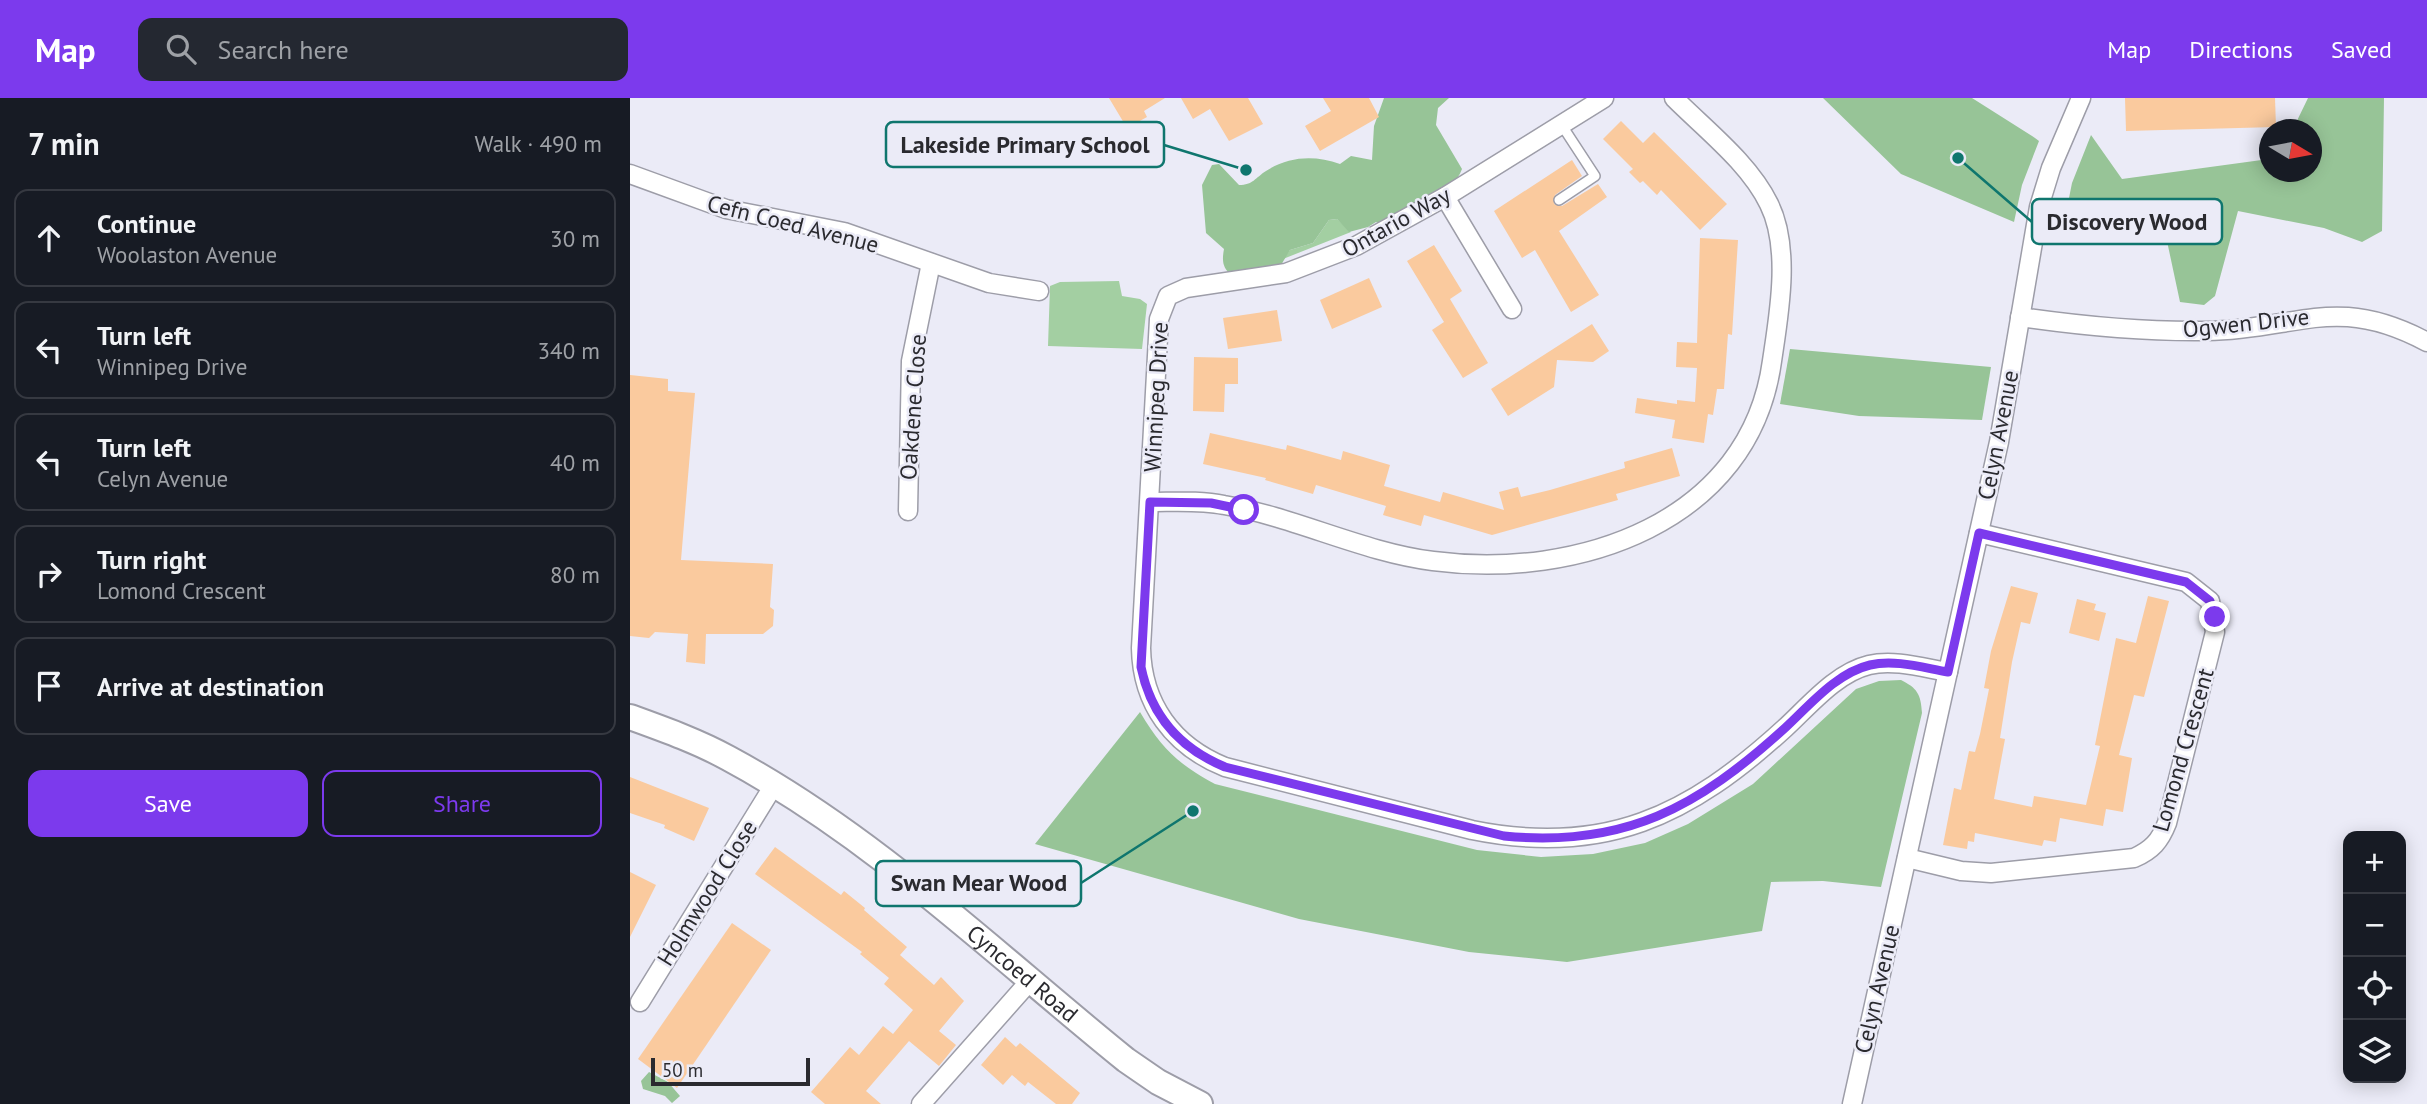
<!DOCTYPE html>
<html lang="en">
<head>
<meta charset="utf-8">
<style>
	:root { --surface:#171b24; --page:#242831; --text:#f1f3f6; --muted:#9ea1a6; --line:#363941; --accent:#7c3aed }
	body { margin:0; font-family:"PT Sans",sans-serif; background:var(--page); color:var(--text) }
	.controls { position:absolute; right:21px; bottom:21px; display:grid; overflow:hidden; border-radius:14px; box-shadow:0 4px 18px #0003 }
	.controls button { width:63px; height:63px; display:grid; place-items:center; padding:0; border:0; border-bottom:2px solid var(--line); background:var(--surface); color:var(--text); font:35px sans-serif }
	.compass { position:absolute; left:1629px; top:21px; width:63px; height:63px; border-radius:50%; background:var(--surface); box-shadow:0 4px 18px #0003; rotate:100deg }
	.scale { position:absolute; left:21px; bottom:18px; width:159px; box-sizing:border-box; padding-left:7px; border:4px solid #2a2a2f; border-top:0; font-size:19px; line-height:24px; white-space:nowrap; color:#2a2a2f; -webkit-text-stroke:5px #ebebf7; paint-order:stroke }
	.stop { position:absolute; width:21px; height:21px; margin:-16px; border:5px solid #7c3aed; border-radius:50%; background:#fff }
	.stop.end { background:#7c3aed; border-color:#fff; box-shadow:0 2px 7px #0008 }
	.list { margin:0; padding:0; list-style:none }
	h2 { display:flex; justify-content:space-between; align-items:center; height:91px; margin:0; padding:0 28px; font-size:30px }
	h2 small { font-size:23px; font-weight:400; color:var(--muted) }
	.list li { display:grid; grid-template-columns:46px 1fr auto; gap:21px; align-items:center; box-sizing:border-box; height:98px; margin:0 14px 14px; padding:0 14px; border:2px solid var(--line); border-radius:14px }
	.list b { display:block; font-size:26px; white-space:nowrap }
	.list p { margin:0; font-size:23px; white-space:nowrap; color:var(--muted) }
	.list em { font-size:23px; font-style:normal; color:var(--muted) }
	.actions { display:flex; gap:14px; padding:21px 28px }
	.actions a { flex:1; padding:16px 0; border:2px solid var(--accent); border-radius:14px; text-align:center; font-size:24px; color:var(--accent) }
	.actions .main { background:var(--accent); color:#fff }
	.icon { flex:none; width:38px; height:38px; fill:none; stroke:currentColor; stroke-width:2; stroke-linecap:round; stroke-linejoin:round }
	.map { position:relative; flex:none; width:1797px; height:1006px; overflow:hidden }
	header { display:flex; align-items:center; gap:42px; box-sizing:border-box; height:98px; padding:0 35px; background:var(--accent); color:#fff }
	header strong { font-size:33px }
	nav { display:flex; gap:38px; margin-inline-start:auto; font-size:24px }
	.search { width:490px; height:63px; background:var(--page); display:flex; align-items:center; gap:18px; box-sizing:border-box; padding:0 24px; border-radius:14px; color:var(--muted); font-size:26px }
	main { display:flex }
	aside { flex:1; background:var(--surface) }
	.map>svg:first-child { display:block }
	.green { fill:#a3cfa2 }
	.forest { fill:#97c497 }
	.building { fill:#faca9e }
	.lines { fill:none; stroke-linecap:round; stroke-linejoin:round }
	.lane-casing { stroke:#9d9da8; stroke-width:12 }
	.street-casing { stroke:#9d9da8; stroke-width:21 }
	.secondary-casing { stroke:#9d9da8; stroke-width:28 }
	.lane { stroke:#fff; stroke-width:9 }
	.street { stroke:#fff; stroke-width:18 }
	.secondary { stroke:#fff; stroke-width:24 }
	.route { stroke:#7c3aed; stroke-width:9 }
	.labels { text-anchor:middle; stroke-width:5; stroke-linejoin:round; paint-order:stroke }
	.street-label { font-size:23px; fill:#2a2a2f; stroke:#ebebf7 }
	.leader { fill:none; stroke:#0f766e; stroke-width:2.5 }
	.callout-dot { fill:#0f766e; stroke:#ebebf7; stroke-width:2.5 }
	.callout { fill:#ebebf7; stroke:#0f766e; stroke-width:2.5 }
	.callout-label { font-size:24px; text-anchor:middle; font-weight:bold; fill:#2a2a2f }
</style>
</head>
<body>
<header>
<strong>Map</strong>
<div class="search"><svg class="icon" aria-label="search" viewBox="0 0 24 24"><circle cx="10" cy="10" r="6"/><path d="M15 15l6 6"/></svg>Search here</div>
<nav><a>Map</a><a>Directions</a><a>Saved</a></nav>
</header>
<main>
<aside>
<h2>7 min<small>Walk · 490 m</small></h2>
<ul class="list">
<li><svg class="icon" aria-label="ahead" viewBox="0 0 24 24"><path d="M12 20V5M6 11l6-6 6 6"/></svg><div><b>Continue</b><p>Woolaston Avenue</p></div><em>30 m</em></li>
<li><svg class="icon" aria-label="left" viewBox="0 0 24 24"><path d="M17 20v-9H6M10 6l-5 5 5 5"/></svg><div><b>Turn left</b><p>Winnipeg Drive</p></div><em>340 m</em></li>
<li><svg class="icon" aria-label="left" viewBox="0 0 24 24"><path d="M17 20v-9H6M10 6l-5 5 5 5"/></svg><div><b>Turn left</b><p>Celyn Avenue</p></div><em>40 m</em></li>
<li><svg class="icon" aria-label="right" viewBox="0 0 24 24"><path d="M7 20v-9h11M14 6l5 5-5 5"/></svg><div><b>Turn right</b><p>Lomond Crescent</p></div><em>80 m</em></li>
<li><svg class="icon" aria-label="arrive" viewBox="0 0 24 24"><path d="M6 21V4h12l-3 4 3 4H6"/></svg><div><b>Arrive at destination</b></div></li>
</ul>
<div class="actions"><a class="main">Save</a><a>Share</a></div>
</aside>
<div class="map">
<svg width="1797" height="1006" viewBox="0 0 1797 1006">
	<rect width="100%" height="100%" fill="#ebebf7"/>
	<g class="green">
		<path d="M 707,121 L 721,134 L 653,161 L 660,152 L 683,145 L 699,122 Z"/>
		<path d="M 489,183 L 492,198 L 510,201 L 517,206 L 512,251 L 418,248 L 420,188 L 430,184 Z"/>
	</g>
	<g class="forest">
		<path d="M 754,0 L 819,0 L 808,10 L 806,27 L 832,71 C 823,97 780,114 757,128 L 746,124 L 738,129 L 719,134 L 707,121 L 699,122 L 683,145 L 660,152 L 648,172 L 602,177 C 592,170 592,162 594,151 L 576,135 L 572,87 L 582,67 L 589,66 L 609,87 C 623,87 625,80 636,73 C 659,58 685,57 710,66 L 721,58 L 742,62 L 744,28 Z"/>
		<path d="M 1193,0 L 1342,0 L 1405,40 L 1409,43 L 1392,87 L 1384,124 L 1271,76 Z"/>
		<path d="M 1678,0 L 1754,0 L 1752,133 L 1732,144 L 1694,130 L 1608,113 L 1585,198 L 1574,207 L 1550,204 L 1531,115 L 1431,140 L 1442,85 L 1461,37 L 1492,81 L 1639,61 L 1640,74 L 1682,74 L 1682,32 L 1663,31 Z"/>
		<path d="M 1160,251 L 1361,269 L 1352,322 L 1229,318 L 1150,306 Z"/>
		<path d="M 1271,582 C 1287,590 1291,596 1292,615 L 1251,789 L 1193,783 L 1141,784 L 1132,833 L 937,864 L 839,854 L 669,821 L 405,746 L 510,614 C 532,651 548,666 585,686 L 847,752 L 911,759 L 963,756 L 1015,745 L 1058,726 L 1123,686 L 1226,591 L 1249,583 Z"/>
		<path d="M 19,974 L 38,984 L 50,998 L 42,1005 L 35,998 L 13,991 L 11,983 Z"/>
	</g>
	<g class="building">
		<path d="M 479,0 L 535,0 L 514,13 L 517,19 L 497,30 Z"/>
		<path d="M 551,0 L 618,0 L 633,26 L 599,43 L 580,11 L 563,21 Z"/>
		<path d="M 693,0 L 739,0 L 749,19 L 690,53 L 675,28 L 701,13 Z"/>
		<path d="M 1495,0 L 1645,0 L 1646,29 L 1496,33 Z"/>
		<path d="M 991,23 L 1013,45 L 1024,34 L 1097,106 L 1070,132 L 1031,92 L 1027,97 L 1013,83 L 1010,85 L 999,74 L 1003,71 L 973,41 Z"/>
		<path d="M 942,62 L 952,78 L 925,97 L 924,106 L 932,108 L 968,86 L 977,99 L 929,133 L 969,197 L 941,214 L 905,152 L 892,160 L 864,113 Z"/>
		<path d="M 1070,140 L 1108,142 L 1102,237 L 1098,236 L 1094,291 L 1087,291 L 1083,317 L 1078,316 L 1074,345 L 1042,340 L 1045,322 L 1005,315 L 1007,300 L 1047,306 L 1047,302 L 1065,304 L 1067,270 L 1046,269 L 1047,244 L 1067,245 Z"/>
		<path d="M 804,147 L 832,193 L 820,201 L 858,265 L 833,280 L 802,232 L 814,224 L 777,163 Z"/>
		<path d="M 739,180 L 752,209 L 702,231 L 690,202 Z"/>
		<path d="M 647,212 L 652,243 L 598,251 L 593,220 Z"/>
		<path d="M 962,226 L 979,253 L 963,264 L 927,262 L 924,289 L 878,318 L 861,291 Z"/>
		<path d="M 564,259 L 608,260 L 608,286 L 595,286 L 594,314 L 563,313 Z"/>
		<path d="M 0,277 L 38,281 L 38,293 L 65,295 L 51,462 L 143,466 L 140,509 L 144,512 L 143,528 L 133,536 L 76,536 L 75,566 L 56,564 L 58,536 L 25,534 L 19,540 L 0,538 Z"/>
		<path d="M 580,335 L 656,352 L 657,347 L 711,362 L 713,353 L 760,367 L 754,388 L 810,404 L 813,394 L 874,412 L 869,394 L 888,389 L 891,399 L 920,392 L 995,370 L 994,364 L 1042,350 L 1050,378 L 986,396 L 988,402 L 862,437 L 794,417 L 791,428 L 753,417 L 756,408 L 686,387 L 683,396 L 635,382 L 636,380 L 573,366 Z"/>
		<path d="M 1381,488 L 1408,495 L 1400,526 L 1391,524 L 1382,564 L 1370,640 L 1375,641 L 1364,701 L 1402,709 L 1404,698 L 1456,707 L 1470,648 L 1465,647 L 1486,540 L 1506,545 L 1518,498 L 1539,503 L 1514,599 L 1504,597 L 1489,657 L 1502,660 L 1493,714 L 1476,711 L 1473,728 L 1430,720 L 1426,744 L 1414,742 L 1412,748 L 1345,735 L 1344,744 L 1338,743 L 1337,751 L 1313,747 L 1324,690 L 1331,692 L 1339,653 L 1345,654 L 1350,636 L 1359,591 L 1354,590 L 1361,553 Z"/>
		<path d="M 1447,501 L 1466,506 L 1464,512 L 1476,515 L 1469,543 L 1439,535 Z"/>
		<path d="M 0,679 L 79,710 L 64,743 L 34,730 L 35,727 L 0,715 Z"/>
		<path d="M 145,749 L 211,797 L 214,793 L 235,810 L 234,812 L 277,849 L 270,857 L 304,887 L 311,879 L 334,903 L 309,933 L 326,947 L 309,968 L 279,943 L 236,993 L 251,1006 L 195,1006 L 181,994 L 220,949 L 229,957 L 253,928 L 263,936 L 283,912 L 254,886 L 259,880 L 230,856 L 232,854 L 125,776 Z"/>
		<path d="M 0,774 L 26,787 L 0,839 Z"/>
		<path d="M 102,825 L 141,852 L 47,990 L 8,961 Z"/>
		<path d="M 375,939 L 386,949 L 390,945 L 450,995 L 442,1006 L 426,1006 L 398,984 L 395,988 L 382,977 L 373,987 L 351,967 Z"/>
	</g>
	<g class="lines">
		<g class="lane-casing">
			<path id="lane" d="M 929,102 L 965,78 L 931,26"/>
		</g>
		<g class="street-casing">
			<g id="street">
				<path d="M 974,0 L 815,99 L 726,148 L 656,175 L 556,190 L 538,198 L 529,221 L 511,550 C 512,606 543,648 595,669 L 842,732 C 974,759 1059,718 1155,630 C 1179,608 1206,575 1239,567 C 1264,561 1294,570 1318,574"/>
				<path d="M 0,76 L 96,111 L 214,134 L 359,185 L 409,193"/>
				<path d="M 815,99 L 882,211"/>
				<path d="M 1390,219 C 1452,228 1515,234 1577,233 C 1668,232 1705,195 1797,244"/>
				<path d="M 520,404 C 544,404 570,402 594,407 C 665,419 732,454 803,463 C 947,482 1120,425 1142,263 C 1149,216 1161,150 1139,106 C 1119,65 1076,32 1044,0"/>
				<path d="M 278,413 L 281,263 L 301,165"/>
				<path d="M 1277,760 L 1331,773 L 1361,775 L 1504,760 C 1522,752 1530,743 1537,725 L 1585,534 L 1580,503 L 1556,484 L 1349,435"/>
				<path d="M 10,904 L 144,687"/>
				<path d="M 291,1006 L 399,884"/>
				<path d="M 1222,1006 L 1369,344 L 1409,109 L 1421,70 L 1451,0"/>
			</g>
		</g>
		<g class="secondary-casing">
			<g id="secondary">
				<path id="s1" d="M 0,619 C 33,631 67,643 98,660 C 245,739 367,858 496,962 L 528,984 L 570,1006"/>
			</g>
		</g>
		<use href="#lane" class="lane"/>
		<use href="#street" class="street"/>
		<use href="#secondary" class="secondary"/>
	</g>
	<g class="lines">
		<path class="route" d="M 614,412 L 581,405 L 520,404 L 511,569 C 521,618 549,650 595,669 L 874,738 C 995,750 1068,709 1155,630 C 1179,608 1206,575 1240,567 C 1265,561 1294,570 1318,574 L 1349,435 L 1556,484 L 1580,503 L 1585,519"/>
	</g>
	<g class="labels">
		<g class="street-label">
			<text transform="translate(766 124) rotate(-29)" y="8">Ontario Way</text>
			<text transform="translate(163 126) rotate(14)" y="8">Cefn Coed Avenue</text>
			<text transform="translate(1616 225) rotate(-6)" y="8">Ogwen Drive</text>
			<text transform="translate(526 299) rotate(-87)" y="8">Winnipeg Drive</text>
			<text transform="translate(283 309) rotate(-86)" y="8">Oakdene Close</text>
			<text transform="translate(1368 337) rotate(-79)" y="8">Celyn Avenue</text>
			<text transform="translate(1553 652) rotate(-74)" y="8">Lomond Crescent</text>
			<text transform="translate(77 795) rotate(-58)" y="8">Holmwood Close</text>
			<text dy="8" stroke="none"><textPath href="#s1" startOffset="472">Cyncoed Road</textPath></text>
			<text transform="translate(1247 891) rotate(-77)" y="8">Celyn Avenue</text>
		</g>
	</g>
	<path class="leader" d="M616 72L534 47M1328 60L1402 124M563 713L451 785"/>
	<g class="callout-dot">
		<circle cx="616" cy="72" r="7"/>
		<circle cx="1328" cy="60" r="7"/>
		<circle cx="563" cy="713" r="7"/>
	</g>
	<g class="callout">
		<rect x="256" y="24" width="278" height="45" rx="7"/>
		<rect x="1402" y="101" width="190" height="45" rx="7"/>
		<rect x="246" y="763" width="205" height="45" rx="7"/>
	</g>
	<g class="callout-label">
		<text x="395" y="55">Lakeside Primary School</text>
		<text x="1497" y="132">Discovery Wood</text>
		<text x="349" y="793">Swan Mear Wood</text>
	</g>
</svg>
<div class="controls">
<button>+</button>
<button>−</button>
<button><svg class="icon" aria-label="locate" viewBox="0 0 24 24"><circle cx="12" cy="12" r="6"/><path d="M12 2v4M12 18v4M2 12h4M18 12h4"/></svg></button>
<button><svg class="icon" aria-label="layers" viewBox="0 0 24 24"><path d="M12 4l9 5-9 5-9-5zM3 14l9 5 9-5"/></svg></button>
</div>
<svg class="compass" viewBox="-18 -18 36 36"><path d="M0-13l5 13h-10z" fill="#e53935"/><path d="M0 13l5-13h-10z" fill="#9ea1a6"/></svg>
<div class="scale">50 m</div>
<div class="stop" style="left:614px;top:412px"></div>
<div class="stop end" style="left:1585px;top:519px"></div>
</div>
</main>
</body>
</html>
